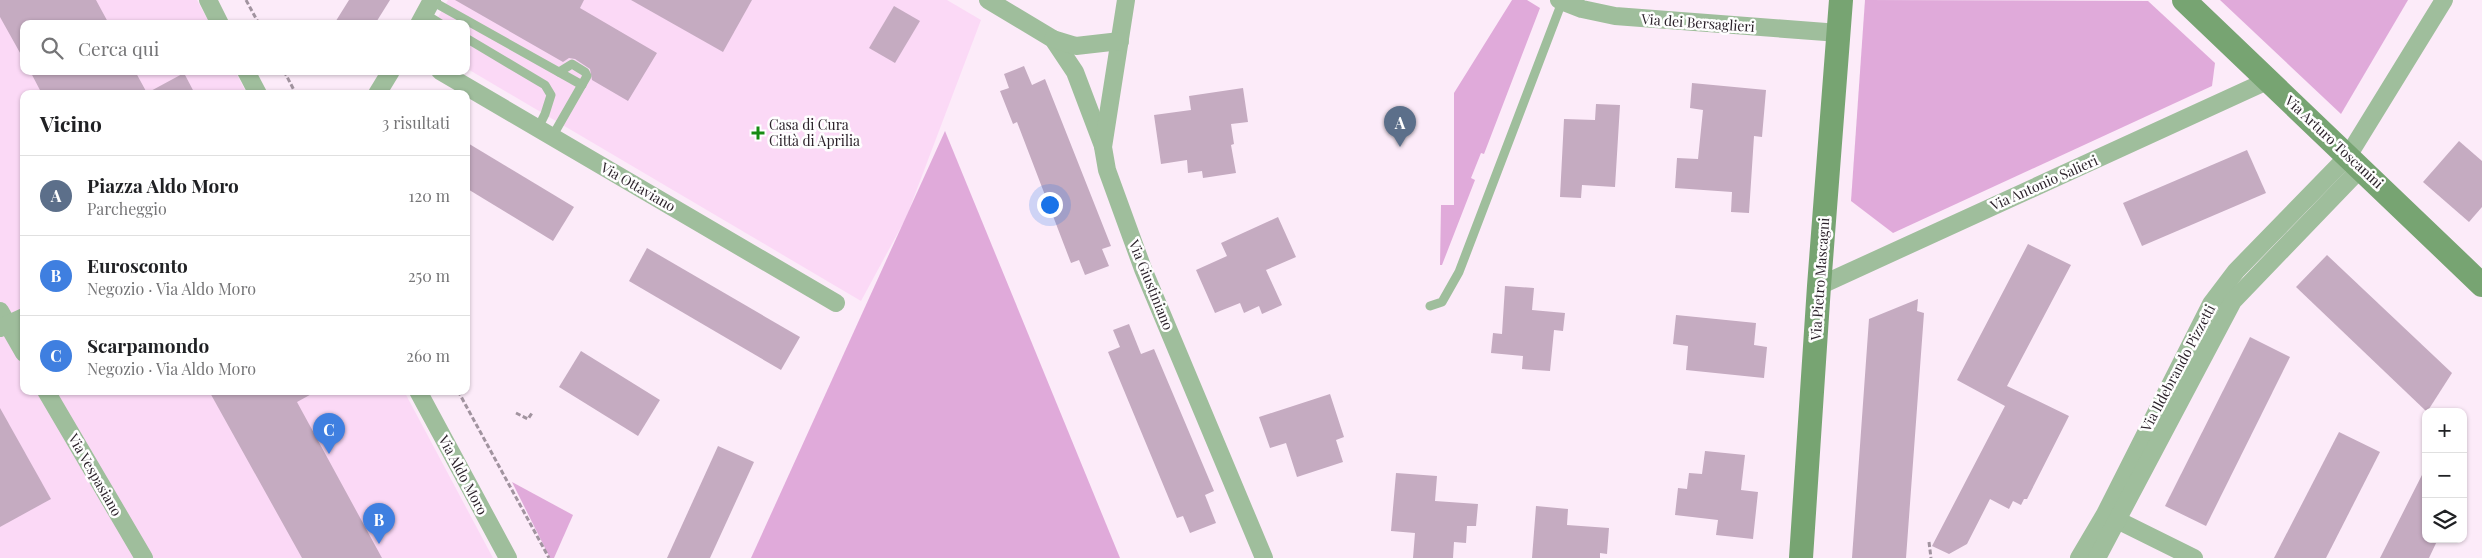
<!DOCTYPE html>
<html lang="it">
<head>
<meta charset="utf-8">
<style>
	:root { --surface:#fff; --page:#f6f6f6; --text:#202124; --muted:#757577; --line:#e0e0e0; --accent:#1a73e8 }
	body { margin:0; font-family:"Playfair Display",serif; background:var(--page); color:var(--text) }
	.controls { position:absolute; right:15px; bottom:15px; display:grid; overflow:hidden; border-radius:10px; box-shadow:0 1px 4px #0004 }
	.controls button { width:45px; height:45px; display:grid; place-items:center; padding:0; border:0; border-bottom:1px solid var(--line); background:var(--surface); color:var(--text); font:25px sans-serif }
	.you { position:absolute; left:1049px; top:204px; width:18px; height:18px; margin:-12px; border:4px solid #fff; border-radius:50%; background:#1a73e8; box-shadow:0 0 0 8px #1a73e833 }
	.badge { display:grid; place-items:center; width:32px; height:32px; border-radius:50%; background:var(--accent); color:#fff; font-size:16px; font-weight:700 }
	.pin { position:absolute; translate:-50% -41px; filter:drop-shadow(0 1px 2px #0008) }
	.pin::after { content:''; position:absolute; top:26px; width:18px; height:15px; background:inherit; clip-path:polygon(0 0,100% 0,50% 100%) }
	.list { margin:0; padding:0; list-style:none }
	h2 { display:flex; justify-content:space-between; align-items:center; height:65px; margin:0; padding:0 20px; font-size:21px }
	h2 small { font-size:16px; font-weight:400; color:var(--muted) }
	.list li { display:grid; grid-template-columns:32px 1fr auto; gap:15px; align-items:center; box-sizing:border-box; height:80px; padding:0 20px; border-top:1px solid var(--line) }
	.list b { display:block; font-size:19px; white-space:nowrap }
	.list p { margin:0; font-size:16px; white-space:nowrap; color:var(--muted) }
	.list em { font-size:16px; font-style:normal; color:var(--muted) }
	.icon { flex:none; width:28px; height:28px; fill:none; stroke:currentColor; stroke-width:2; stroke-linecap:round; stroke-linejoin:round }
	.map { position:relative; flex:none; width:2482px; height:558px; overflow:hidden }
	.search { position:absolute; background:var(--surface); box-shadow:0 1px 4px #0004; left:20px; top:20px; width:450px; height:55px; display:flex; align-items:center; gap:12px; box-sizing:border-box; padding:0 18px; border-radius:10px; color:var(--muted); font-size:19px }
	.panel { position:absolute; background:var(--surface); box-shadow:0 1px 4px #0004; left:20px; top:90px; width:450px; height:305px; border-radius:10px }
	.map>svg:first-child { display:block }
	.built { fill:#fbd9f6 }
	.green { fill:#e0aada }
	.building { fill:#c5abc1 }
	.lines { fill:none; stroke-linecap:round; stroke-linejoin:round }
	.path { stroke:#a1939f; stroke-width:3; stroke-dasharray:5 2.5; stroke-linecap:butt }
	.lane { stroke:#9fbe9c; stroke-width:9 }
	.street { stroke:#9fbe9c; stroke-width:18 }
	.secondary { stroke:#77a472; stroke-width:24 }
	.poi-dot { fill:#178c13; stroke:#fefefe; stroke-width:2 }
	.labels { text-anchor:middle; stroke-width:5; stroke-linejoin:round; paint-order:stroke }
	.street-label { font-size:14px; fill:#2c222b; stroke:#fefefe }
	.poi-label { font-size:14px; fill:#2c222b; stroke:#fefefe; text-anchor:start }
</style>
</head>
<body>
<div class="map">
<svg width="2482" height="558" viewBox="0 0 2482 558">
	<rect width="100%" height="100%" fill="#fcebf9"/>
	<g class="built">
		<path d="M 0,0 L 197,0 L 210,24 L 24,24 L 24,71 L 235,71 L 247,94 L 24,94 L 24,391 L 404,391 L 493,558 L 0,558 Z"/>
		<path d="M 448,0 L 947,0 L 981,20 L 906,218 L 861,301 L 466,68 L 466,24 L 434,24 Z"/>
	</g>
	<g class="green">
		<path d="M 1512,0 L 1527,0 L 1540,8 L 1484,154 L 1481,153 L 1471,178 L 1475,180 L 1442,265 L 1440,265 L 1441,205 L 1454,205 L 1454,93 Z"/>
		<path d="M 1865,0 L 2148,1 L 2215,63 L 2212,86 L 1893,233 L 1851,201 Z"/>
		<path d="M 2220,0 L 2408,0 L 2341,114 Z"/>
		<path d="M 945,131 L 1120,558 L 751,558 Z"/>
		<path d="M 512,482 L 573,515 L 554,558 L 550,558 Z"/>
	</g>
	<g class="building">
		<path d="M 0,0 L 96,0 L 109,24 L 24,24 L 24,60 L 0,17 Z"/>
		<path d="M 349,0 L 390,0 L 375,24 L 334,24 Z"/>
		<path d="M 455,0 L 584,0 L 580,8 L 657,53 L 628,101 L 592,80 L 590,69 L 575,59 L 569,58 L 563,62 Z"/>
		<path d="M 631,0 L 752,0 L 723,52 Z"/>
		<path d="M 894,6 L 920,21 L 895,63 L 869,48 Z"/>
		<path d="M 1024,66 L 1032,85 L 1045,79 L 1111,246 L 1102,249 L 1109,266 L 1085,275 L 1079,260 L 1071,263 L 1017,122 L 1013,124 L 1000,91 L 1009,88 L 1004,74 Z"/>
		<path d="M 30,71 L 135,71 L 147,93 L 184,73 L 195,94 L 42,94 Z"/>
		<path d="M 1692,83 L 1766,90 L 1762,137 L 1754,136 L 1749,213 L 1731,212 L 1732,192 L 1675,188 L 1677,158 L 1698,159 L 1703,110 L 1690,108 Z"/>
		<path d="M 1243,88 L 1248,122 L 1231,124 L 1234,144 L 1231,145 L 1236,173 L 1203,178 L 1202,171 L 1188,173 L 1187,160 L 1161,164 L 1154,115 L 1191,110 L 1189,96 Z"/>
		<path d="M 1596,104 L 1620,105 L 1615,187 L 1582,185 L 1581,198 L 1560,197 L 1564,119 L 1595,120 Z"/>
		<path d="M 2459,141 L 2482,161 L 2482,207 L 2469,222 L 2423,182 Z"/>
		<path d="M 466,142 L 574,207 L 553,241 L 466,188 Z"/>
		<path d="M 2247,150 L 2266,193 L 2142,246 L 2123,203 Z"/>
		<path d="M 1278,217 L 1296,257 L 1266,270 L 1282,305 L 1262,314 L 1259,306 L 1244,313 L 1240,303 L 1215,313 L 1196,270 L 1227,256 L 1221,243 Z"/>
		<path d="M 2028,244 L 2071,265 L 2007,386 L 2069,416 L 2027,499 L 2024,499 L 2021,505 L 2013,501 L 2009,509 L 1990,499 L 1967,544 L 1949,554 L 1932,546 L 2005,406 L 1957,380 Z"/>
		<path d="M 647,248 L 800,337 L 781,370 L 629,281 Z"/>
		<path d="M 2327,255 L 2452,373 L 2427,412 L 2296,287 Z"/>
		<path d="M 1505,286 L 1534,288 L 1532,310 L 1565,313 L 1563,331 L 1554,330 L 1550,371 L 1522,369 L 1523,356 L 1491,353 L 1493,333 L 1502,334 Z"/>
		<path d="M 1918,299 L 1917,311 L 1924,313 L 1906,558 L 1852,558 L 1869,319 Z"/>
		<path d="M 1676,315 L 1756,323 L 1754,345 L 1767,347 L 1764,378 L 1686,370 L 1688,346 L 1673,344 Z"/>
		<path d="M 1129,324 L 1141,354 L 1154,349 L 1214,491 L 1205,495 L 1216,523 L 1190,533 L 1183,516 L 1177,518 L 1108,352 L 1120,347 L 1113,330 Z"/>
		<path d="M 2250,337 L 2290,357 L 2206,526 L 2165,506 Z"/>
		<path d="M 581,351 L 660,400 L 638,436 L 559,387 Z"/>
		<path d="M 209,391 L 317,391 L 297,402 L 382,558 L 302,558 Z"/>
		<path d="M 1330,394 L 1344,437 L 1336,440 L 1343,462 L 1297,477 L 1286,443 L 1270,448 L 1259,417 Z"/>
		<path d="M 0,408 L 51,499 L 0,527 Z"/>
		<path d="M 2339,432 L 2380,452 L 2326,558 L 2274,558 Z"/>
		<path d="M 718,446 L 754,462 L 710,558 L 667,558 Z"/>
		<path d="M 1705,451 L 1745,455 L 1741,490 L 1758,492 L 1753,539 L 1716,535 L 1718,520 L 1675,515 L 1678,488 L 1687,489 L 1689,473 L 1702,474 Z"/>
		<path d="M 2426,467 L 2426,539 L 2438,539 L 2429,558 L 2380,558 Z"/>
		<path d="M 1396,473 L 1437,476 L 1435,501 L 1478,504 L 1476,526 L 1467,526 L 1466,543 L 1454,542 L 1453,558 L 1413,558 L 1415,533 L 1391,531 Z"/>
		<path d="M 1536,506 L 1568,509 L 1567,525 L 1609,528 L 1607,554 L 1600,553 L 1600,558 L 1532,558 Z"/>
	</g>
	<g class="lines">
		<g class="path">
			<path d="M 246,0 L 259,24"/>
			<path d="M 284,71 L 296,94"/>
			<path d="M 458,391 L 549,558"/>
			<path d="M 516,413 L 528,419 L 532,413"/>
			<path d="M 1929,542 L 1931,558"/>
		</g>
		<g class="lane">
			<path d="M 432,1 L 582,85"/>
			<path d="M 425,14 L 441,24"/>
			<path d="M 466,38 L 545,85 L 551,95 L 545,114 L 538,128"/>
			<path d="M 552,137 L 587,76 L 585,72 L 572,64 L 559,72"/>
			<path d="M 1430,306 L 1442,302 L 1459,272 L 1562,2"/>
		</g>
		<g class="street">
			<path d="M 208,0 L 220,24"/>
			<path d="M 988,0 L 1053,39 L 1075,72 L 1103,146"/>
			<path d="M 1126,0 L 1103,147 L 1107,170 L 1143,269 L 1264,558"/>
			<path d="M 1559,0 L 1582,9 L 1615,16 L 1839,33"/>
			<path d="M 419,24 L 432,0"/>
			<path d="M 1053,39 L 1076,46 L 1120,41"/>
			<path d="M 246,71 L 258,94"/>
			<path d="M 440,71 L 836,303"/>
			<path d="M 377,94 L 391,71"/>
			<path d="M 1819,286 L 2269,80"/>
			<path d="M 0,311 L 24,353"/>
			<path d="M 0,328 L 24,317"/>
			<path d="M 46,391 L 144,558"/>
			<path d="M 418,391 L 508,558"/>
			<path d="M 2107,515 L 2194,558"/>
			<path d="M 2079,558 L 2105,514 L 2211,304 L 2236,271 L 2348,156 L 2444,0"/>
			<path d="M 2097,558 L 2233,301 L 2361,168"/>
		</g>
		<g class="secondary">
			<path d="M 2184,0 L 2482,285"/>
			<path d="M 1801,558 L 1819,286 L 1841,0"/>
		</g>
	</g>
	<path class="poi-dot" d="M755.5 125.5h5v5h5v5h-5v5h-5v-5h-5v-5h5z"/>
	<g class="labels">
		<g class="street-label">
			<text transform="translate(1698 23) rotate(4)" y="5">Via dei Bersaglieri</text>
			<text transform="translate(2334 142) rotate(43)" y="5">Via Arturo Toscanini</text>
			<text transform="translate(2044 183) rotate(-24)" y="5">Via Antonio Salieri</text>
			<text transform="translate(638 187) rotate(30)" y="5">Via Ottaviano</text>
			<text transform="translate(1820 279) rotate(-86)" y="5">Via Pietro Mascagni</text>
			<text transform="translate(1151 285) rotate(68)" y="5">Via Giustiniano</text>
			<text transform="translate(2178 368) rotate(-62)" y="5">Via Ildebrando Pizzetti</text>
			<text transform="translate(95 475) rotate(60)" y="5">Via Vespasiano</text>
			<text transform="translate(463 475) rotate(62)" y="5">Via Aldo Moro</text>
		</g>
		<g class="poi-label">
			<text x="769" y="130">Casa di Cura<tspan x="769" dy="16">Città di Aprilia</tspan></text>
		</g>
	</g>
</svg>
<div class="controls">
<button>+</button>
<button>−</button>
<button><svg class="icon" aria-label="layers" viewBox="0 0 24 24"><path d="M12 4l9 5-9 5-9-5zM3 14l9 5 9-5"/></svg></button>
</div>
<div class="you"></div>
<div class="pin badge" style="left:1400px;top:147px;background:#5c6f8a">A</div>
<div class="pin badge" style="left:379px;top:544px;background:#3f7fe0">B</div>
<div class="pin badge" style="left:329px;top:454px;background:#3f7fe0">C</div>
<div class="search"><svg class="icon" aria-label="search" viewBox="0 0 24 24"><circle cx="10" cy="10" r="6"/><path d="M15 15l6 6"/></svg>Cerca qui</div>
<section class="panel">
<h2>Vicino<small>3 risultati</small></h2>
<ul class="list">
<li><span class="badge" style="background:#5c6f8a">A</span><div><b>Piazza Aldo Moro</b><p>Parcheggio</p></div><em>120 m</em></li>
<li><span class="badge" style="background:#3f7fe0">B</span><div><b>Eurosconto</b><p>Negozio · Via Aldo Moro</p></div><em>250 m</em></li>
<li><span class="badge" style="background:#3f7fe0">C</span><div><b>Scarpamondo</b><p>Negozio · Via Aldo Moro</p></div><em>260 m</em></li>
</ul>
</section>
</div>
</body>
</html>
